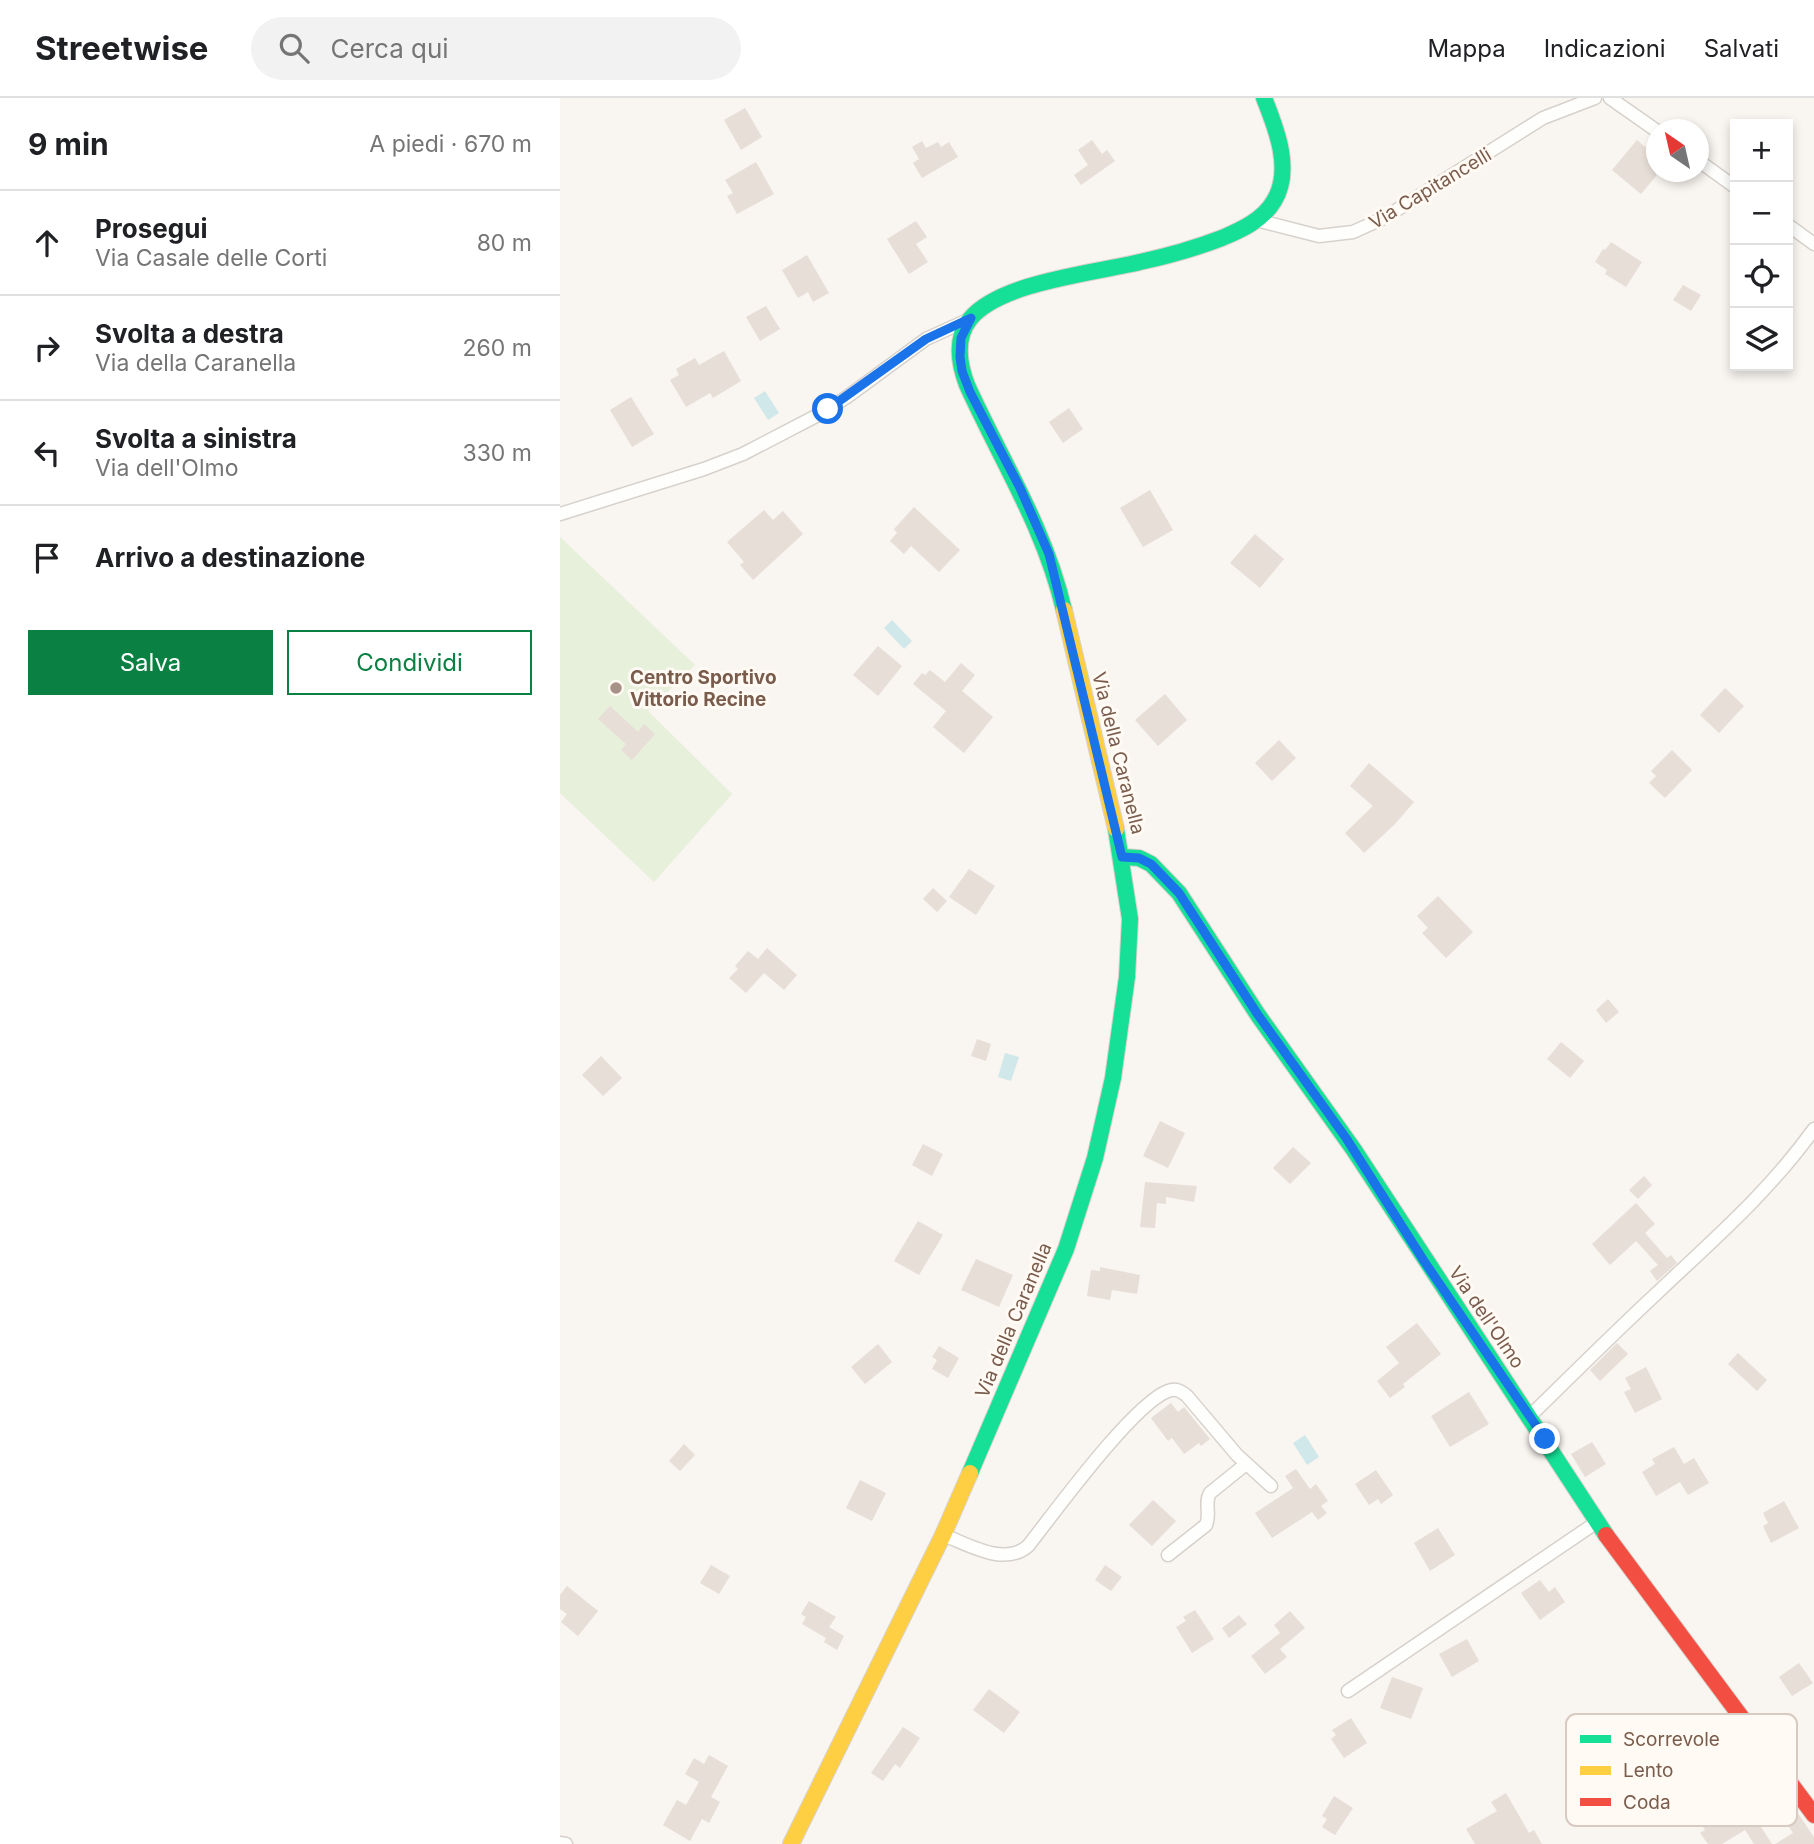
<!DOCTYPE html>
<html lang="it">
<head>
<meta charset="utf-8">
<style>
	:root { --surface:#fff; --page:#f2f2f2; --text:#202124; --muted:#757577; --line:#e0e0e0; --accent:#0b8043 }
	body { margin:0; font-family:Inter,sans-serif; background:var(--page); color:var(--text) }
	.controls { position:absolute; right:21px; top:21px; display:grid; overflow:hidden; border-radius:0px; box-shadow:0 4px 10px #0003 }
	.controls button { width:63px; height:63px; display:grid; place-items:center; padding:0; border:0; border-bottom:2px solid var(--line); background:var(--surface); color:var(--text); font:35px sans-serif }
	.compass { position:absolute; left:1086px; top:21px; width:63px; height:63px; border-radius:50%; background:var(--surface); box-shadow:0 4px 10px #0003; rotate:326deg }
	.stop { position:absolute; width:21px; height:21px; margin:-16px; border:5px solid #1a73e8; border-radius:50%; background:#fff }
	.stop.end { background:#1a73e8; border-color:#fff; box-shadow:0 2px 7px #0008 }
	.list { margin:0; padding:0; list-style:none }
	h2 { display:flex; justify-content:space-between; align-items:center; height:91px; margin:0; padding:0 28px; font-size:30px }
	h2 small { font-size:23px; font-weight:400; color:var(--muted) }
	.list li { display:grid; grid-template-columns:46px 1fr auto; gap:21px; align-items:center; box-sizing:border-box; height:105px; padding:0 28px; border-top:2px solid var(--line) }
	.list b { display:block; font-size:26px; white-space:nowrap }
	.list p { margin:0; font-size:23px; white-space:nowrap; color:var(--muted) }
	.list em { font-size:23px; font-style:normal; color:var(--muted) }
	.actions { display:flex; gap:14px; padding:21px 28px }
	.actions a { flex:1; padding:16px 0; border:2px solid var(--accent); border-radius:0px; text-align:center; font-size:24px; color:var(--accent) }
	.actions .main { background:var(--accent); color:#fff }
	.icon { flex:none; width:38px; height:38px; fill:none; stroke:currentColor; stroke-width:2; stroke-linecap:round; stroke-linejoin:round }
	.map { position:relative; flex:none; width:1254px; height:1746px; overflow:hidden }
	header { display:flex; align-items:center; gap:42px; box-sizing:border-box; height:98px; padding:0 35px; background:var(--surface); border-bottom:2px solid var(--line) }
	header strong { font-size:33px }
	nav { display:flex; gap:38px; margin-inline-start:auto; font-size:24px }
	.search { width:490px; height:63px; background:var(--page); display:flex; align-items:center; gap:18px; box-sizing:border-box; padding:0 24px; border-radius:38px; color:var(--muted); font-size:26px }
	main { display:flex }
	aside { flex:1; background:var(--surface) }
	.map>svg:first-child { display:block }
	.green { fill:#e7f0db }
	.water { fill:#d0e8ea }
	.building { fill:#e6ded7 }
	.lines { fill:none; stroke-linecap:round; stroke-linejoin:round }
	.street-casing { stroke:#d7d1cb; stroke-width:15 }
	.fast-casing { stroke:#d9d2cb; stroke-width:18 }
	.slow-casing { stroke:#d9d2cb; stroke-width:18 }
	.jam-casing { stroke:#d9d2cb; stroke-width:18 }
	.street { stroke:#fefefd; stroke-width:12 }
	.fast { stroke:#16e098; stroke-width:16 }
	.slow { stroke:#ffcf43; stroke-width:16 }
	.jam { stroke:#f24e42; stroke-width:16 }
	.route { stroke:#1a73e8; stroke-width:9 }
	.poi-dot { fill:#a69286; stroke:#fffaf3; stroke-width:2.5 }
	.labels { text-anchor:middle; stroke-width:6; stroke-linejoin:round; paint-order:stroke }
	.street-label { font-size:19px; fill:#7a5c4d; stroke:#fffaf3 }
	.poi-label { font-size:19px; font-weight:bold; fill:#7a5c4d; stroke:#fffaf3; text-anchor:start }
	.key { fill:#fffaf3; stroke:#d7cbc1; stroke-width:2 }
	.key-label { font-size:19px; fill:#7a5c4d }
</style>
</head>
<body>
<header>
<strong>Streetwise</strong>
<div class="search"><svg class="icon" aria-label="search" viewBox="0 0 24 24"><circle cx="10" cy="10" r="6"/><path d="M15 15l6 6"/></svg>Cerca qui</div>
<nav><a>Mappa</a><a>Indicazioni</a><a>Salvati</a></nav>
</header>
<main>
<aside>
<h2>9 min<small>A piedi · 670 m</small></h2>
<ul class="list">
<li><svg class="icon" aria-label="ahead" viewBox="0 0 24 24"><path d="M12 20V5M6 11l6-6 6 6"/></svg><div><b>Prosegui</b><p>Via Casale delle Corti</p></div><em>80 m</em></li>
<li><svg class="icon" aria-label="right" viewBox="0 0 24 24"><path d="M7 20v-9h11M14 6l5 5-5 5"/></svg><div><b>Svolta a destra</b><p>Via della Caranella</p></div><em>260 m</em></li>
<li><svg class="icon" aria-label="left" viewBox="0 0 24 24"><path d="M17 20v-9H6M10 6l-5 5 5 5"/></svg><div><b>Svolta a sinistra</b><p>Via dell'Olmo</p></div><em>330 m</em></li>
<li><svg class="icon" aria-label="arrive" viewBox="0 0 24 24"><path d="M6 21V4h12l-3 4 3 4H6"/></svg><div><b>Arrivo a destinazione</b></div></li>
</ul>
<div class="actions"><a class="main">Salva</a><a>Condividi</a></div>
</aside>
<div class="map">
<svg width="1254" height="1746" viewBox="0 0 1254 1746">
	<rect width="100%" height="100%" fill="#f9f5f0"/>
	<path class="green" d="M 0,439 L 135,567 L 88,613 L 172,696 L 94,784 L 0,695 Z"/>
	<g class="water">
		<path d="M 205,293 L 219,315 L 208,322 L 194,300 Z"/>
		<path d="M 332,522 L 352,543 L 344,551 L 324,530 Z"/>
		<path d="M 445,955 L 459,959 L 451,983 L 438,979 Z"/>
		<path d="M 745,1337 L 759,1359 L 747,1367 L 733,1345 Z"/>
	</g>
	<g class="building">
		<path d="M 185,10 L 202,39 L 181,52 L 164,22 Z"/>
		<path d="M 532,42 L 542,56 L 547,52 L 555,63 L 521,87 L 514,77 L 528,67 L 518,52 Z"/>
		<path d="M 1077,42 L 1096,58 L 1096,78 L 1081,96 L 1052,72 Z"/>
		<path d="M 362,43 L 366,50 L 378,44 L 381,49 L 389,44 L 398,59 L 362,80 L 353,65 L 359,61 L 352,49 Z"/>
		<path d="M 196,64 L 214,96 L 177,116 L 167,98 L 173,95 L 165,82 Z"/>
		<path d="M 356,123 L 367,139 L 356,146 L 368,164 L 349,176 L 327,141 Z"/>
		<path d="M 1051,144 L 1082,164 L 1066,189 L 1045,176 L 1047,172 L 1035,164 L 1043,151 L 1045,152 Z"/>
		<path d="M 247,157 L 269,195 L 253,204 L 248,194 L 238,200 L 222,172 Z"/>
		<path d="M 1123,187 L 1141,197 L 1131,213 L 1113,202 Z"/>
		<path d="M 206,208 L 220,231 L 200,243 L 186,219 Z"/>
		<path d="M 164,253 L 181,283 L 153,300 L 150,295 L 126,309 L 110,282 L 119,277 L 116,271 L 135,260 L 139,267 Z"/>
		<path d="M 71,299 L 94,336 L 72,349 L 50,312 Z"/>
		<path d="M 509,310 L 523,331 L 503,345 L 489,324 Z"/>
		<path d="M 590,392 L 613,432 L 583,449 L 560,410 Z"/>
		<path d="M 354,409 L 400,452 L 379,474 L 351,448 L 344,456 L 330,443 L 337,435 L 334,431 Z"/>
		<path d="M 204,412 L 213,422 L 223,413 L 243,436 L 193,482 L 180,467 L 184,464 L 167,444 Z"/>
		<path d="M 695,436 L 724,461 L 700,490 L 670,465 Z"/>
		<path d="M 318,548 L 342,568 L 318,598 L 293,577 Z"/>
		<path d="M 401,565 L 415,577 L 402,593 L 433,619 L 404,655 L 373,629 L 386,613 L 353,586 L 362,575 L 365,577 L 370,572 L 385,584 Z"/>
		<path d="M 1165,590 L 1184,608 L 1159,635 L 1140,617 Z"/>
		<path d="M 605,596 L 627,622 L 598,648 L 575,622 Z"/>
		<path d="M 50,608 L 78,634 L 84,626 L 95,636 L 72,662 L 61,652 L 66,646 L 38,621 Z"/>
		<path d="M 719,642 L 736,660 L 712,683 L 695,665 Z"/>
		<path d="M 1112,652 L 1132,672 L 1105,700 L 1089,685 L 1096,678 L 1091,673 Z"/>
		<path d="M 809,665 L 854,704 L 835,726 L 804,755 L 785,735 L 813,708 L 790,688 Z"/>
		<path d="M 409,771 L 435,788 L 416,817 L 389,799 Z"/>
		<path d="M 373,790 L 387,803 L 377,814 L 363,801 Z"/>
		<path d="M 878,798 L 913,834 L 886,860 L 862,835 L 868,830 L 857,818 Z"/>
		<path d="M 207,850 L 237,877 L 224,892 L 204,875 L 186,895 L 169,880 L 178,871 L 175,868 L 188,853 L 198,861 Z"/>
		<path d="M 1048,901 L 1059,914 L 1046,925 L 1036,912 Z"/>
		<path d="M 417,941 L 431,946 L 426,963 L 411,958 Z"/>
		<path d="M 1001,944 L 1024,963 L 1010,980 L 987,961 Z"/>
		<path d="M 41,958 L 62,980 L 43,998 L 22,977 Z"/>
		<path d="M 600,1023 L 625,1035 L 608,1070 L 583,1058 Z"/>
		<path d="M 363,1046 L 383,1056 L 372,1078 L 352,1067 Z"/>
		<path d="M 733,1049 L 751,1065 L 730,1086 L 713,1070 Z"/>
		<path d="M 1084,1078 L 1092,1087 L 1078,1101 L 1069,1092 Z"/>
		<path d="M 585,1084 L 637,1088 L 634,1104 L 606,1099 L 606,1106 L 597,1105 L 595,1130 L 580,1129 Z"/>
		<path d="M 1076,1105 L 1095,1126 L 1085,1135 L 1107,1160 L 1111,1157 L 1117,1165 L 1097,1183 L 1090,1173 L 1098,1167 L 1076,1143 L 1050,1167 L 1032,1146 Z"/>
		<path d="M 358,1123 L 383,1137 L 359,1177 L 334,1163 Z"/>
		<path d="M 416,1161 L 453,1177 L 439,1209 L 401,1192 Z"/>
		<path d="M 540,1169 L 580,1177 L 577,1196 L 552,1192 L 550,1202 L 527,1198 L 531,1172 L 540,1173 Z"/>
		<path d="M 857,1225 L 881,1256 L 843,1286 L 845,1289 L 830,1300 L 817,1283 L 839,1265 L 826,1249 Z"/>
		<path d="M 1057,1245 L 1068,1256 L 1040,1283 L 1030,1272 Z"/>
		<path d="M 318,1246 L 332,1264 L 305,1286 L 291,1269 Z"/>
		<path d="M 379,1248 L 399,1260 L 388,1280 L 372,1271 L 377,1262 L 372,1259 Z"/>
		<path d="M 1178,1255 L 1207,1282 L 1197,1293 L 1168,1266 Z"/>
		<path d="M 1086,1269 L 1102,1301 L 1075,1315 L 1064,1294 L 1071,1291 L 1065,1280 Z"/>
		<path d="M 909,1294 L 929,1326 L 890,1349 L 871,1318 Z"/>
		<path d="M 611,1305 L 618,1314 L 624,1309 L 650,1341 L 641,1348 L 639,1345 L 624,1356 L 612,1340 L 608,1343 L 591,1320 Z"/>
		<path d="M 1032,1344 L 1046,1366 L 1025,1379 L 1011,1356 Z"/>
		<path d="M 124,1346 L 135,1357 L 120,1373 L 109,1363 Z"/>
		<path d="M 1114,1349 L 1124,1366 L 1134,1360 L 1149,1385 L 1128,1397 L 1120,1384 L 1096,1398 L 1082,1374 L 1095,1366 L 1092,1361 Z"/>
		<path d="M 736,1371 L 750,1391 L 756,1386 L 768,1403 L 761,1408 L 767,1415 L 758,1422 L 752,1414 L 712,1440 L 695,1415 L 733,1390 L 725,1378 Z"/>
		<path d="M 816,1372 L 833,1397 L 821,1406 L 818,1401 L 809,1407 L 795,1386 Z"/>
		<path d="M 300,1382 L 326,1395 L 312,1423 L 286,1410 Z"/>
		<path d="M 593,1402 L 616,1423 L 592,1448 L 569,1427 Z"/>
		<path d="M 1224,1403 L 1239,1430 L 1211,1445 L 1203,1428 L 1208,1425 L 1203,1415 Z"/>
		<path d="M 878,1430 L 895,1457 L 870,1473 L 854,1445 Z"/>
		<path d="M 151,1467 L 170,1478 L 159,1496 L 140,1485 Z"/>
		<path d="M 545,1467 L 562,1479 L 551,1493 L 535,1482 Z"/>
		<path d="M 980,1482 L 989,1494 L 995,1489 L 1005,1504 L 980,1522 L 961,1495 Z"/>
		<path d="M 7,1488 L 38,1513 L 18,1538 L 1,1524 L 7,1516 L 0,1511 L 0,1497 Z"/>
		<path d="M 249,1503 L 276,1519 L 269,1529 L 284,1538 L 277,1552 L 264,1544 L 266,1540 L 242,1526 L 246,1519 L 241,1516 Z"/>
		<path d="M 635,1512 L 654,1541 L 632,1555 L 616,1529 L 626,1523 L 623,1519 Z"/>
		<path d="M 730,1513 L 745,1530 L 720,1551 L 727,1559 L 705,1576 L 691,1558 L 720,1535 L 714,1527 Z"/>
		<path d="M 679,1517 L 687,1526 L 669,1540 L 662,1530 Z"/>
		<path d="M 907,1541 L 919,1563 L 892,1579 L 879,1556 Z"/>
		<path d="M 1239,1565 L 1253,1585 L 1232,1598 L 1219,1579 Z"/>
		<path d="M 832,1579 L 863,1590 L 851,1621 L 820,1610 Z"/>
		<path d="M 429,1591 L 460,1614 L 444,1635 L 413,1612 Z"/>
		<path d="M 791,1620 L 807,1645 L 784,1660 L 771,1641 L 776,1637 L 772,1632 Z"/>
		<path d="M 343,1629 L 360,1640 L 340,1670 L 335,1666 L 323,1683 L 311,1675 Z"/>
		<path d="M 149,1657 L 168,1668 L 151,1699 L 160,1704 L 149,1725 L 142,1721 L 130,1743 L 103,1727 L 117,1702 L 126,1707 L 139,1684 L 125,1676 L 134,1660 L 144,1666 Z"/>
		<path d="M 946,1695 L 969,1735 L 974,1732 L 982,1746 L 915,1746 L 906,1731 L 937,1713 L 931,1704 Z"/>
		<path d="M 1185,1695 L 1201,1721 L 1197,1723 L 1212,1746 L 1194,1746 L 1185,1732 L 1162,1746 L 1148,1746 L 1140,1735 L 1145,1732 L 1140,1724 Z"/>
		<path d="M 774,1698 L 793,1710 L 775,1737 L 762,1729 L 767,1721 L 762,1718 Z"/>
		<path d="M 1233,1708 L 1254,1739 L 1254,1746 L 1215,1746 L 1233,1735 L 1220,1715 Z"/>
	</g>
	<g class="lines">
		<g class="street-casing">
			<g id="street">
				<path d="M 1050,0 L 1097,33"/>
				<path d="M 1139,63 L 1175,89"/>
				<path d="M 696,122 L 759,138 L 793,134 L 824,120 L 983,20 L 1035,0"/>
				<path d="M 1228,127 L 1254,146"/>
				<path d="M 0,416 L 144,371 L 183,356 L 260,316 L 287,299 L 366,241 L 410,221"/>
				<path d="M 970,1318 C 1012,1277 1053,1236 1096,1196 C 1153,1142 1208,1095 1254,1031"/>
				<path d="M 383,1437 C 408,1446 444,1469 468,1448 C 494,1415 573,1306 608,1293 C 616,1290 621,1293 627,1298 L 677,1357 L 711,1388"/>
				<path d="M 608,1457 L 646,1427 C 651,1416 644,1405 650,1395 L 686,1366"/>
				<path d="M 788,1593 L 1037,1424"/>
				<path d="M 0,1745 L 6,1746"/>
			</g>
		</g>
		<g class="fast-casing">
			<g id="fast">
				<path d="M 504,512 C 484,428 442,364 407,287 C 399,266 395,240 410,221 C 440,184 535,175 580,164 C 608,158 636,150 662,140 C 681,132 703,122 714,103 C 733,72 716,30 704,0"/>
				<path d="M 562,759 L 579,760 L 591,766 L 619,795 L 698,917 L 794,1052 L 1046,1437"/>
				<path d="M 410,1375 L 506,1151 L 535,1060 L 553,980 L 567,879 L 570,821 L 556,731"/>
			</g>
		</g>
		<g class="slow-casing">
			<g id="slow">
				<path d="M 504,512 L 556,731"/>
				<path d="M 231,1746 L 383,1437 L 410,1375"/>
			</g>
		</g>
		<g class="jam-casing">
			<path id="jam" d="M 1046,1437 L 1254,1717"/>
		</g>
		<use href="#street" class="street"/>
		<use href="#fast" class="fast"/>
		<use href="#slow" class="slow"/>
		<use href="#jam" class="jam"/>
	</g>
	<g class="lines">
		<path class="route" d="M 268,311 L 366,241 L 411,220 L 401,240 L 400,259 L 402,273 L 410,294 L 460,390 L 489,456 L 562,759 L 579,760 L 591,766 L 619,795 L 698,917 L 786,1040 L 864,1163 L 985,1341"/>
	</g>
	<circle class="poi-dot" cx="56" cy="590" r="7"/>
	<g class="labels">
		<g class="street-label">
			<text transform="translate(870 90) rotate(-31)" y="7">Via Capitancelli</text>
			<text transform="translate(559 655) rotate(76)" y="7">Via della Caranella</text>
			<text transform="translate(927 1219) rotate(56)" y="7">Via dell'Olmo</text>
			<text transform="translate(453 1222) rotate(-67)" y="7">Via della Caranella</text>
		</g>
		<g class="poi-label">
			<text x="70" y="586">Centro Sportivo<tspan x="70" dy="22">Vittorio Recine</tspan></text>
		</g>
	</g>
	<rect x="1006" y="1616" width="231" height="112" rx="10" class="key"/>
	<rect x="1020" y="1637" width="31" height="8" fill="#16e098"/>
	<rect x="1020" y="1668" width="31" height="9" fill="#ffcf43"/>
	<rect x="1020" y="1700" width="31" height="8" fill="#f24e42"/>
	<g class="key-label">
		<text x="1063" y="1648">Scorrevole</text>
		<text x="1063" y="1679">Lento</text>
		<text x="1063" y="1711">Coda</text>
	</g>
</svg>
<div class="controls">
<button>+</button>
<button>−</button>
<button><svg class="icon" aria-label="locate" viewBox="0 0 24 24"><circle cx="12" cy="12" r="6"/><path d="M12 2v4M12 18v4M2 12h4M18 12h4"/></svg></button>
<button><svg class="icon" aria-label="layers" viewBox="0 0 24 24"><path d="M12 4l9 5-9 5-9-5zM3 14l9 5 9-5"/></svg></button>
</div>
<svg class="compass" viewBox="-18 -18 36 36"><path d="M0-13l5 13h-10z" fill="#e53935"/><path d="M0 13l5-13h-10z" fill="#757577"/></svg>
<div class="stop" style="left:268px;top:311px"></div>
<div class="stop end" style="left:985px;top:1341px"></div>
</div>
</main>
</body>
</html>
